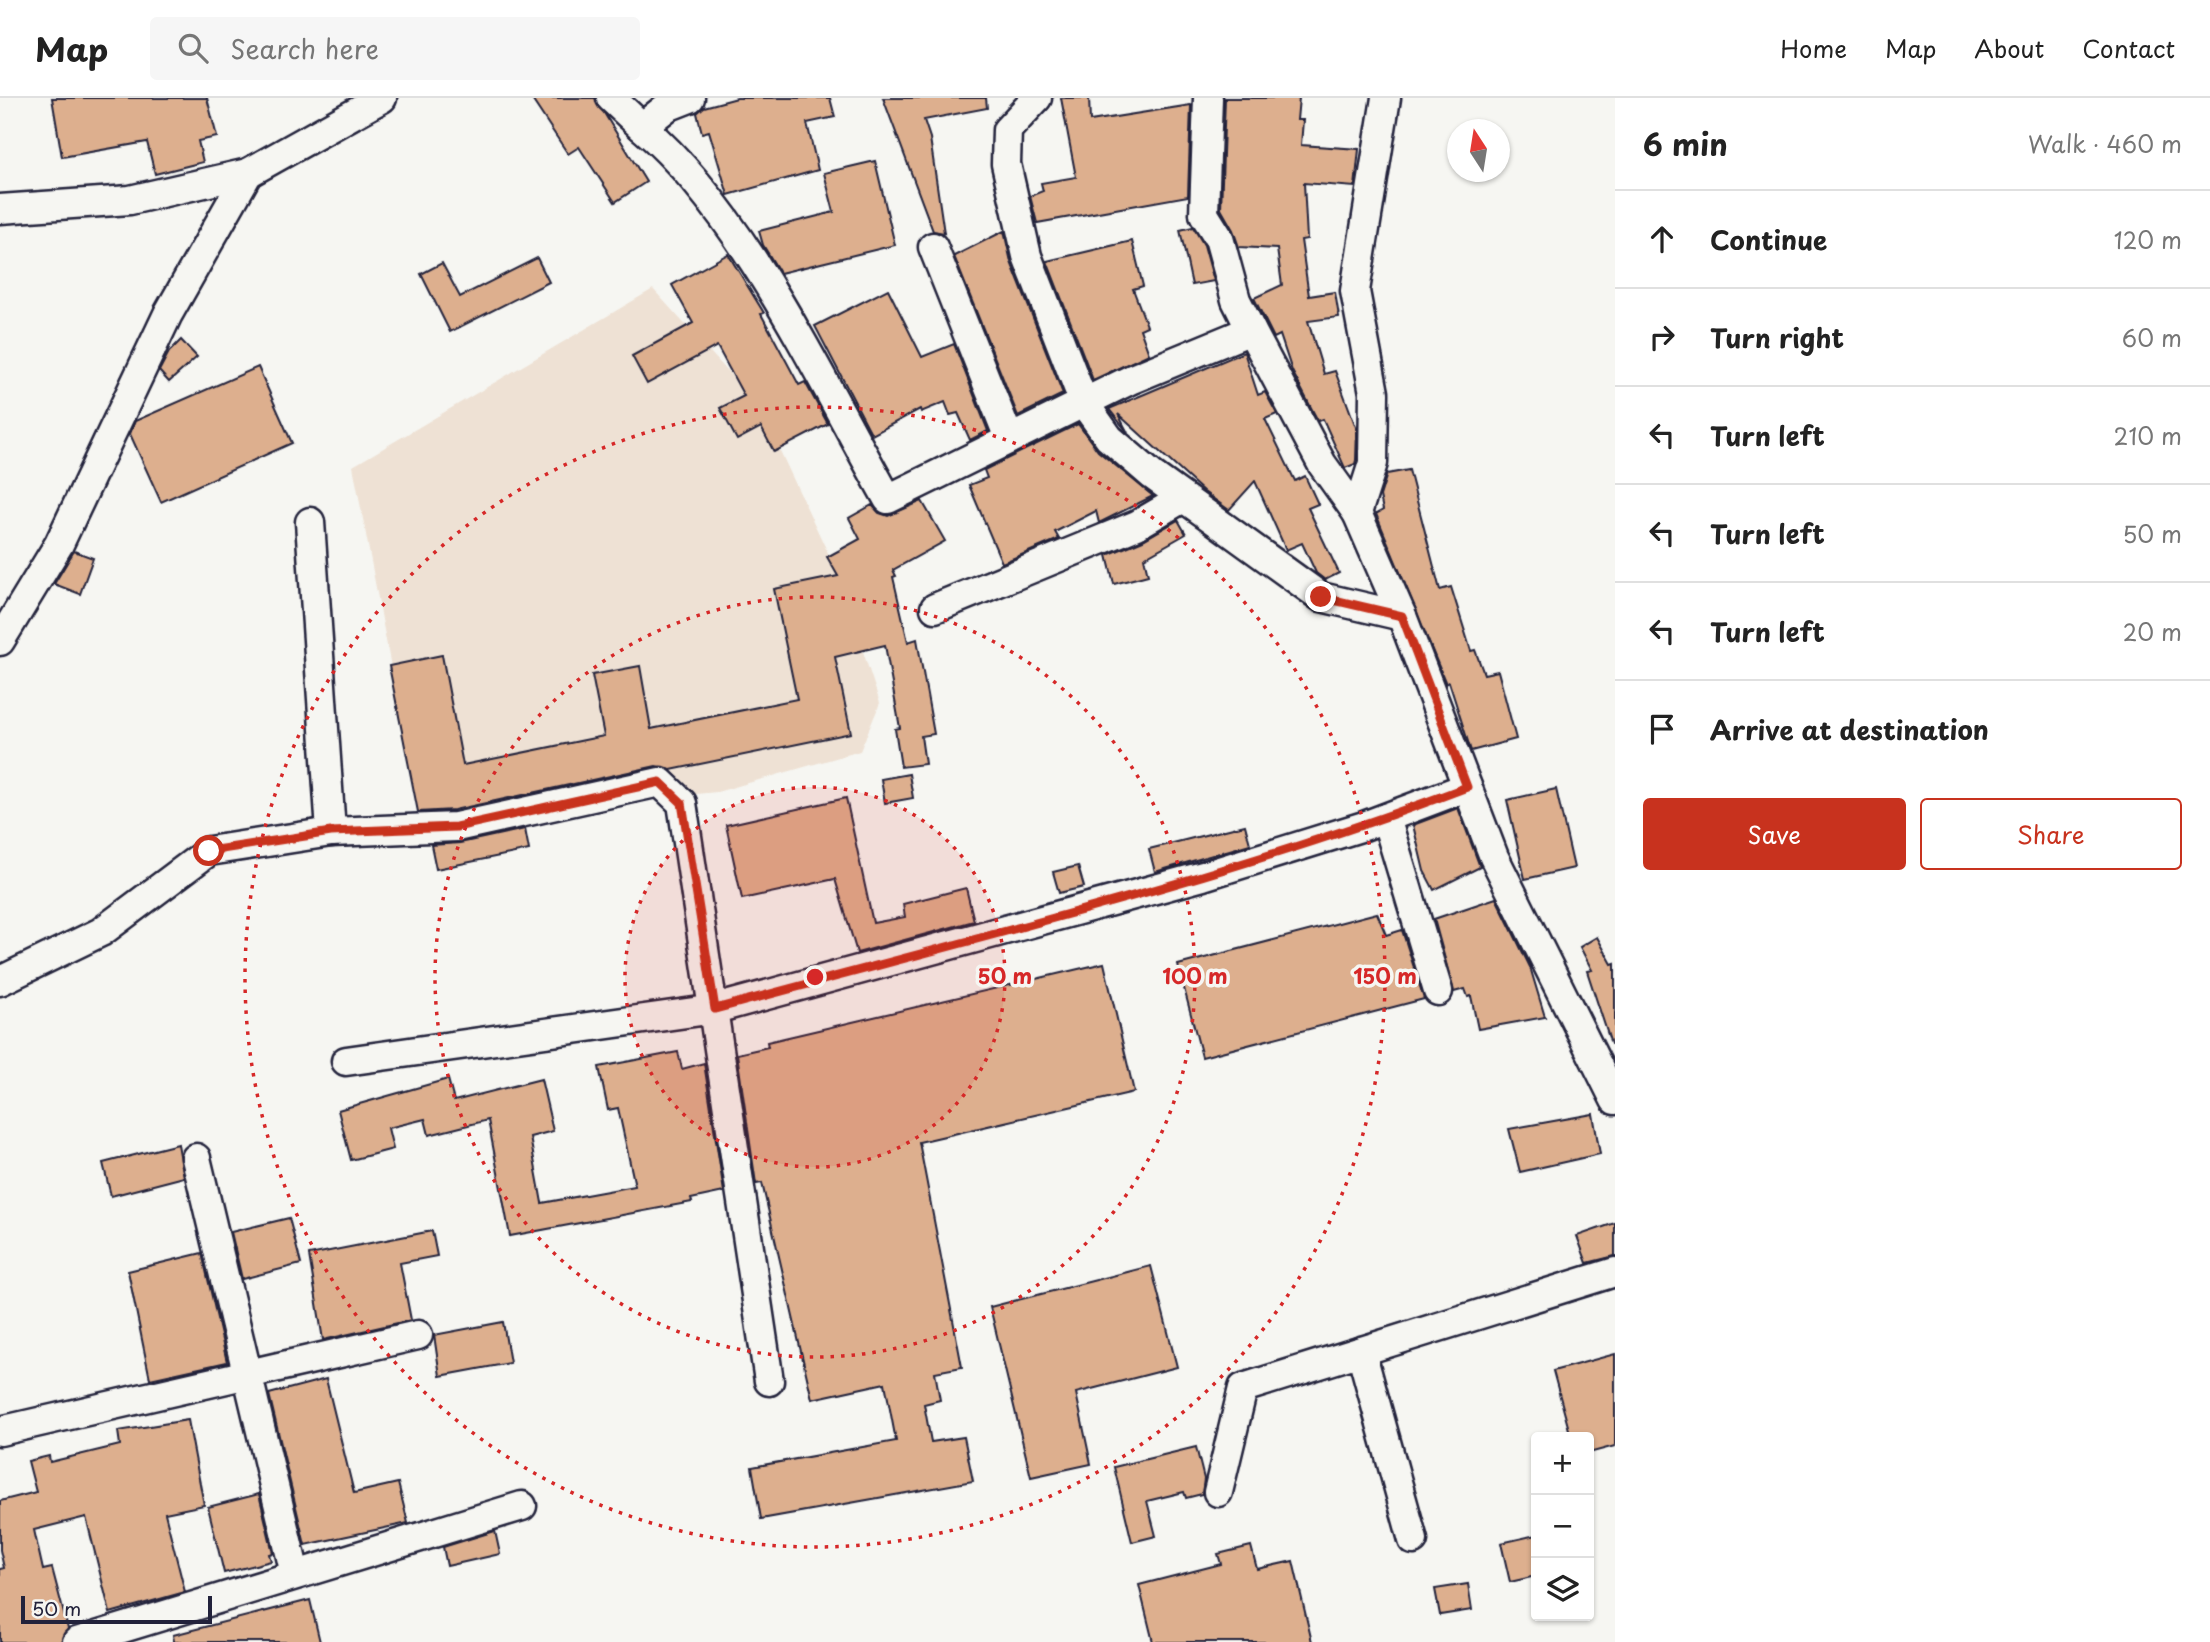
<!DOCTYPE html>
<html lang="en">
<head>
<meta charset="utf-8">
<style>
	:root { --surface:#fff; --page:#f6f6f6; --text:#222; --muted:#767676; --line:#e0e0e0; --accent:#c8321e }
	body { margin:0; font-family:"Playpen Sans",sans-serif; background:var(--page); color:var(--text) }
	.controls { position:absolute; right:21px; bottom:21px; display:grid; overflow:hidden; border-radius:7px; box-shadow:0 2px 5px #0004 }
	.controls button { width:63px; height:63px; display:grid; place-items:center; padding:0; border:0; border-bottom:2px solid var(--line); background:var(--surface); color:var(--text); font:35px sans-serif }
	.compass { position:absolute; left:1447px; top:21px; width:63px; height:63px; border-radius:50%; background:var(--surface); box-shadow:0 2px 5px #0004; rotate:348deg }
	.scale { position:absolute; left:21px; bottom:18px; width:191px; box-sizing:border-box; padding-left:7px; border:4px solid #22223b; border-top:0; font-size:19px; line-height:24px; white-space:nowrap; color:#22223b; -webkit-text-stroke:5px #f6f6f2; paint-order:stroke }
	.stop { position:absolute; width:21px; height:21px; margin:-16px; border:5px solid #c8321e; border-radius:50%; background:#fff }
	.stop.end { background:#c8321e; border-color:#fff; box-shadow:0 2px 7px #0008 }
	.list { margin:0; padding:0; list-style:none }
	h2 { display:flex; justify-content:space-between; align-items:center; height:91px; margin:0; padding:0 28px; font-size:30px }
	h2 small { font-size:23px; font-weight:400; color:var(--muted) }
	.list li { display:grid; grid-template-columns:46px 1fr auto; gap:21px; align-items:center; box-sizing:border-box; height:98px; padding:0 28px; border-top:2px solid var(--line) }
	.list b { display:block; font-size:26px; white-space:nowrap }
	.list em { font-size:23px; font-style:normal; color:var(--muted) }
	.actions { display:flex; gap:14px; padding:21px 28px }
	.actions a { flex:1; padding:16px 0; border:2px solid var(--accent); border-radius:7px; text-align:center; font-size:24px; color:var(--accent) }
	.actions .main { background:var(--accent); color:#fff }
	.icon { flex:none; width:38px; height:38px; fill:none; stroke:currentColor; stroke-width:2; stroke-linecap:round; stroke-linejoin:round }
	.map { position:relative; flex:none; width:1615px; height:1544px; overflow:hidden }
	header { display:flex; align-items:center; gap:42px; box-sizing:border-box; height:98px; padding:0 35px; background:var(--surface); border-bottom:2px solid var(--line) }
	header strong { font-size:33px }
	nav { display:flex; gap:38px; margin-inline-start:auto; font-size:24px }
	.search { width:490px; height:63px; background:var(--page); display:flex; align-items:center; gap:18px; box-sizing:border-box; padding:0 24px; border-radius:7px; color:var(--muted); font-size:26px }
	main { display:flex }
	aside { flex:1; background:var(--surface) }
	.map>svg:first-child { display:block }
	.built { fill:#eee1d4 }
	.building { fill:#ddaf8e; stroke:#22223b; stroke-width:2 }
	.lines { fill:none; stroke-linecap:round; stroke-linejoin:round }
	.street-casing { stroke:#22223b; stroke-width:33 }
	.street { stroke:#f6f6f2; stroke-width:28 }
	.route { stroke:#c8321e; stroke-width:9 }
	.ring { fill:none; stroke:#d62828; stroke-width:3.5; stroke-dasharray:3.5 7 }
	.centre { fill:#d62828; stroke:#f6f6f2; stroke-width:3.5 }
	.ring-label { font-size:21px; text-anchor:middle; font-weight:bold; fill:#d62828; stroke:#f6f6f2; stroke-width:7; stroke-linejoin:round; paint-order:stroke }
</style>
</head>
<body>
<header>
<strong>Map</strong>
<div class="search"><svg class="icon" aria-label="search" viewBox="0 0 24 24"><circle cx="10" cy="10" r="6"/><path d="M15 15l6 6"/></svg>Search here</div>
<nav><a>Home</a><a>Map</a><a>About</a><a>Contact</a></nav>
</header>
<main>
<div class="map">
<svg width="1615" height="1544" viewBox="0 0 1615 1544">
	<rect width="100%" height="100%" fill="#f6f6f2"/>
	<filter id="ink" filterUnits="userSpaceOnUse"><feTurbulence type="fractalNoise" baseFrequency=".0143" numOctaves="2"/><feDisplacementMap in="SourceGraphic" scale="14" xChannelSelector="R" yChannelSelector="G"/><feConvolveMatrix kernelMatrix="1 2 1 2 8 2 1 2 1" color-interpolation-filters="sRGB"/></filter>
	<g filter="url(#ink)">
		<path class="built" d="M 653,191 L 759,308 L 836,472 L 880,605 L 860,653 L 717,694 L 420,722 L 353,368 Z"/>
		<g class="building">
			<path d="M 52,0 L 207,0 L 217,39 L 198,43 L 203,64 L 155,76 L 147,44 L 62,59 Z"/>
			<path d="M 531,0 L 595,0 L 646,84 L 615,104 L 579,49 L 568,56 Z"/>
			<path d="M 737,0 L 830,0 L 835,19 L 807,25 L 818,72 L 728,97 L 709,33 L 702,35 L 697,15 L 704,9 Z"/>
			<path d="M 883,0 L 986,0 L 987,10 L 924,22 L 930,40 L 944,135 L 933,133 Z"/>
			<path d="M 1061,0 L 1089,0 L 1090,23 L 1191,7 L 1188,98 L 1037,125 L 1030,98 L 1043,93 L 1041,85 L 1076,79 Z"/>
			<path d="M 1225,0 L 1299,0 L 1297,22 L 1303,22 L 1301,47 L 1359,51 L 1355,89 L 1304,85 L 1307,141 L 1301,142 L 1309,198 L 1335,194 L 1339,219 L 1308,223 L 1324,276 L 1335,273 L 1357,332 L 1356,362 L 1355,366 L 1345,370 L 1323,321 L 1318,323 L 1292,273 L 1280,237 L 1274,240 L 1254,200 L 1282,187 L 1277,151 L 1239,149 L 1233,132 L 1221,111 Z"/>
			<path d="M 875,63 L 895,147 L 780,175 L 763,147 L 759,133 L 834,114 L 824,75 Z"/>
			<path d="M 1193,129 L 1204,147 L 1214,183 L 1192,187 L 1180,132 Z"/>
			<path d="M 1004,133 L 1011,164 L 1063,296 L 1018,318 L 954,158 Z"/>
			<path d="M 1132,143 L 1143,188 L 1133,191 L 1147,228 L 1140,231 L 1149,256 L 1093,282 L 1047,163 Z"/>
			<path d="M 728,156 L 764,215 L 761,216 L 799,287 L 805,284 L 828,326 L 774,354 L 761,329 L 737,342 L 720,310 L 744,298 L 717,248 L 647,286 L 632,258 L 693,225 L 672,187 Z"/>
			<path d="M 537,160 L 549,184 L 450,234 L 421,176 L 442,165 L 460,199 Z"/>
			<path d="M 888,191 L 922,259 L 954,246 L 988,333 L 970,342 L 958,315 L 950,317 L 945,304 L 921,314 L 920,311 L 872,337 L 815,228 Z"/>
			<path d="M 181,242 L 197,259 L 169,284 L 159,273 L 169,254 Z"/>
			<path d="M 1244,254 L 1258,297 L 1265,294 L 1277,316 L 1265,321 L 1295,383 L 1305,378 L 1318,406 L 1308,410 L 1339,475 L 1325,482 L 1316,475 L 1302,445 L 1286,452 L 1255,383 L 1229,412 L 1204,394 L 1118,316 L 1128,335 L 1109,311 Z"/>
			<path d="M 258,269 L 292,345 L 161,404 L 130,336 L 135,323 Z"/>
			<path d="M 1078,326 L 1098,353 L 1153,398 L 1099,425 L 1096,413 L 1055,434 L 1059,441 L 1002,465 L 969,387 L 987,380 L 984,372 Z"/>
			<path d="M 1409,372 L 1440,492 L 1451,489 L 1471,553 L 1475,552 L 1484,576 L 1498,573 L 1516,641 L 1471,653 L 1449,584 L 1446,586 L 1376,416 L 1383,412 L 1380,398 L 1387,376 Z"/>
			<path d="M 922,403 L 945,443 L 893,472 L 896,478 L 893,479 L 908,544 L 917,541 L 934,636 L 921,638 L 925,666 L 901,669 L 895,631 L 900,630 L 885,547 L 835,559 L 851,635 L 671,672 L 656,668 L 454,712 L 418,714 L 389,568 L 442,557 L 463,667 L 604,638 L 592,577 L 640,568 L 651,631 L 797,601 L 774,491 L 838,478 L 827,459 L 860,441 L 849,420 L 872,407 L 879,415 L 888,418 Z"/>
			<path d="M 1178,422 L 1186,436 L 1144,460 L 1148,477 L 1114,486 L 1107,457 L 1143,442 Z"/>
			<path d="M 74,453 L 93,460 L 80,496 L 54,486 Z"/>
			<path d="M 909,676 L 913,700 L 885,705 L 881,681 Z"/>
			<path d="M 1556,691 L 1574,770 L 1525,781 L 1507,702 Z"/>
			<path d="M 846,700 L 873,825 L 905,819 L 903,806 L 966,790 L 974,823 L 857,855 L 835,781 L 742,801 L 726,727 Z"/>
			<path d="M 1458,710 L 1480,769 L 1434,792 L 1424,773 L 1413,727 Z"/>
			<path d="M 1245,727 L 1250,746 L 1155,774 L 1149,751 Z"/>
			<path d="M 525,731 L 529,752 L 436,771 L 431,747 L 460,745 Z"/>
			<path d="M 1078,768 L 1084,789 L 1059,795 L 1053,774 Z"/>
			<path d="M 1496,800 L 1530,869 L 1545,919 L 1478,931 L 1471,898 L 1468,899 L 1465,891 L 1454,894 L 1434,821 Z"/>
			<path d="M 1377,815 L 1386,837 L 1402,832 L 1424,901 L 1202,959 L 1178,867 Z"/>
			<path d="M 1597,839 L 1612,866 L 1615,865 L 1615,946 L 1611,946 L 1587,873 L 1592,872 L 1580,849 Z"/>
			<path d="M 1104,865 L 1134,994 L 919,1044 L 962,1269 L 935,1274 L 940,1302 L 924,1306 L 931,1344 L 964,1339 L 973,1383 L 761,1421 L 752,1369 L 896,1343 L 885,1285 L 812,1301 L 762,1085 L 756,1086 L 737,956 L 768,949 L 767,944 Z"/>
			<path d="M 678,954 L 682,971 L 704,965 L 724,1094 L 691,1101 L 692,1104 L 510,1138 L 488,1022 L 429,1037 L 425,1021 L 388,1030 L 393,1051 L 351,1062 L 338,1012 L 448,981 L 454,1003 L 541,981 L 553,1033 L 530,1039 L 542,1105 L 635,1088 L 618,1010 L 608,1012 L 599,969 Z"/>
			<path d="M 1593,1016 L 1600,1056 L 1520,1074 L 1509,1031 Z"/>
			<path d="M 178,1046 L 184,1079 L 111,1098 L 103,1065 Z"/>
			<path d="M 289,1120 L 301,1166 L 242,1181 L 231,1134 Z"/>
			<path d="M 1615,1125 L 1615,1158 L 1587,1165 L 1577,1138 Z"/>
			<path d="M 432,1133 L 437,1158 L 400,1165 L 411,1222 L 323,1242 L 309,1157 Z"/>
			<path d="M 202,1155 L 227,1264 L 150,1281 L 128,1173 Z"/>
			<path d="M 1151,1168 L 1177,1269 L 1076,1295 L 1091,1366 L 1031,1379 L 990,1209 Z"/>
			<path d="M 503,1224 L 510,1265 L 440,1278 L 434,1237 Z"/>
			<path d="M 1615,1256 L 1615,1348 L 1589,1355 L 1589,1339 L 1571,1339 L 1553,1273 Z"/>
			<path d="M 326,1281 L 354,1395 L 398,1385 L 408,1425 L 305,1447 L 269,1296 Z"/>
			<path d="M 188,1322 L 204,1407 L 165,1415 L 185,1494 L 110,1515 L 86,1419 L 34,1432 L 43,1472 L 52,1470 L 68,1531 L 61,1544 L 0,1544 L 0,1471 L 4,1470 L 0,1452 L 0,1403 L 36,1394 L 28,1363 L 49,1358 L 50,1364 L 120,1347 L 118,1333 Z"/>
			<path d="M 1196,1349 L 1204,1381 L 1202,1396 L 1186,1400 L 1184,1394 L 1147,1403 L 1156,1438 L 1132,1444 L 1114,1369 Z"/>
			<path d="M 259,1396 L 273,1455 L 269,1456 L 271,1463 L 224,1475 L 208,1409 Z"/>
			<path d="M 495,1433 L 500,1456 L 447,1468 L 443,1449 Z"/>
			<path d="M 1536,1437 L 1536,1478 L 1510,1484 L 1501,1445 Z"/>
			<path d="M 1251,1448 L 1257,1471 L 1293,1463 L 1312,1544 L 1153,1544 L 1139,1487 L 1221,1466 L 1218,1456 Z"/>
			<path d="M 1468,1486 L 1472,1512 L 1440,1517 L 1435,1491 Z"/>
			<path d="M 310,1502 L 320,1544 L 174,1544 L 173,1537 Z"/>
		</g>
		<g class="lines">
			<g class="street-casing">
				<g id="street">
					<path d="M 611,0 L 642,29 L 667,9 L 690,0"/>
					<path d="M 1037,0 L 1007,32 L 1006,66 L 1027,158 L 1084,305 L 1109,340 L 1152,377 L 1321,499 L 1402,518"/>
					<path d="M 1208,0 L 1204,116 L 1219,140 L 1236,202 L 1251,232 L 1322,366 L 1357,415"/>
					<path d="M 1386,0 L 1355,193 L 1374,295 L 1373,365 L 1357,415 L 1402,518 L 1494,759 L 1615,1002"/>
					<path d="M 642,29 C 745,116 821,283 888,401 L 1132,281 L 1251,232"/>
					<path d="M 0,111 L 130,102 L 248,75 L 382,0"/>
					<path d="M 933,149 L 1009,340"/>
					<path d="M 310,424 L 331,734"/>
					<path d="M 935,510 L 1137,427 L 1183,400"/>
					<path d="M 0,543 L 59,446 L 168,216 L 248,75"/>
					<path d="M 1386,720 L 1438,893"/>
					<path d="M 0,883 L 101,834 L 209,753 L 331,734 L 456,729 L 660,684 L 682,705 L 769,1283"/>
					<path d="M 346,963 L 715,911 L 1203,778 L 1364,728 L 1467,689"/>
					<path d="M 196,1060 L 295,1476"/>
					<path d="M 1361,1253 L 1413,1442"/>
					<path d="M 0,1333 L 418,1237"/>
					<path d="M 1218,1394 L 1243,1290 L 1615,1174"/>
					<path d="M 77,1544 L 522,1408"/>
				</g>
			</g>
			<use href="#street" class="street"/>
		</g>
	</g>
	<g class="lines" filter="url(#ink)">
		<path class="route" d="M 209,753 L 331,734 L 456,729 L 660,684 L 682,705 L 715,911 C 967,842 1223,782 1467,689 L 1402,518 L 1321,499"/>
	</g>
	<circle cx="815" cy="879" r="190" fill="#d62828" fill-opacity=".12"/>
	<g class="ring">
		<circle cx="815" cy="879" r="190"/>
		<circle cx="815" cy="879" r="380"/>
		<circle cx="815" cy="879" r="570"/>
	</g>
	<circle cx="815" cy="879" r="10" class="centre"/>
	<g class="ring-label">
		<text x="1005" y="886">50 m</text>
		<text x="1195" y="886">100 m</text>
		<text x="1385" y="886">150 m</text>
	</g>
</svg>
<div class="controls">
<button>+</button>
<button>−</button>
<button><svg class="icon" aria-label="layers" viewBox="0 0 24 24"><path d="M12 4l9 5-9 5-9-5zM3 14l9 5 9-5"/></svg></button>
</div>
<svg class="compass" viewBox="-18 -18 36 36"><path d="M0-13l5 13h-10z" fill="#e53935"/><path d="M0 13l5-13h-10z" fill="#767676"/></svg>
<div class="scale">50 m</div>
<div class="stop" style="left:209px;top:753px"></div>
<div class="stop end" style="left:1321px;top:499px"></div>
</div>
<aside>
<h2>6 min<small>Walk · 460 m</small></h2>
<ul class="list">
<li><svg class="icon" aria-label="ahead" viewBox="0 0 24 24"><path d="M12 20V5M6 11l6-6 6 6"/></svg><div><b>Continue</b></div><em>120 m</em></li>
<li><svg class="icon" aria-label="right" viewBox="0 0 24 24"><path d="M7 20v-9h11M14 6l5 5-5 5"/></svg><div><b>Turn right</b></div><em>60 m</em></li>
<li><svg class="icon" aria-label="left" viewBox="0 0 24 24"><path d="M17 20v-9H6M10 6l-5 5 5 5"/></svg><div><b>Turn left</b></div><em>210 m</em></li>
<li><svg class="icon" aria-label="left" viewBox="0 0 24 24"><path d="M17 20v-9H6M10 6l-5 5 5 5"/></svg><div><b>Turn left</b></div><em>50 m</em></li>
<li><svg class="icon" aria-label="left" viewBox="0 0 24 24"><path d="M17 20v-9H6M10 6l-5 5 5 5"/></svg><div><b>Turn left</b></div><em>20 m</em></li>
<li><svg class="icon" aria-label="arrive" viewBox="0 0 24 24"><path d="M6 21V4h12l-3 4 3 4H6"/></svg><div><b>Arrive at destination</b></div></li>
</ul>
<div class="actions"><a class="main">Save</a><a>Share</a></div>
</aside>
</main>
</body>
</html>
